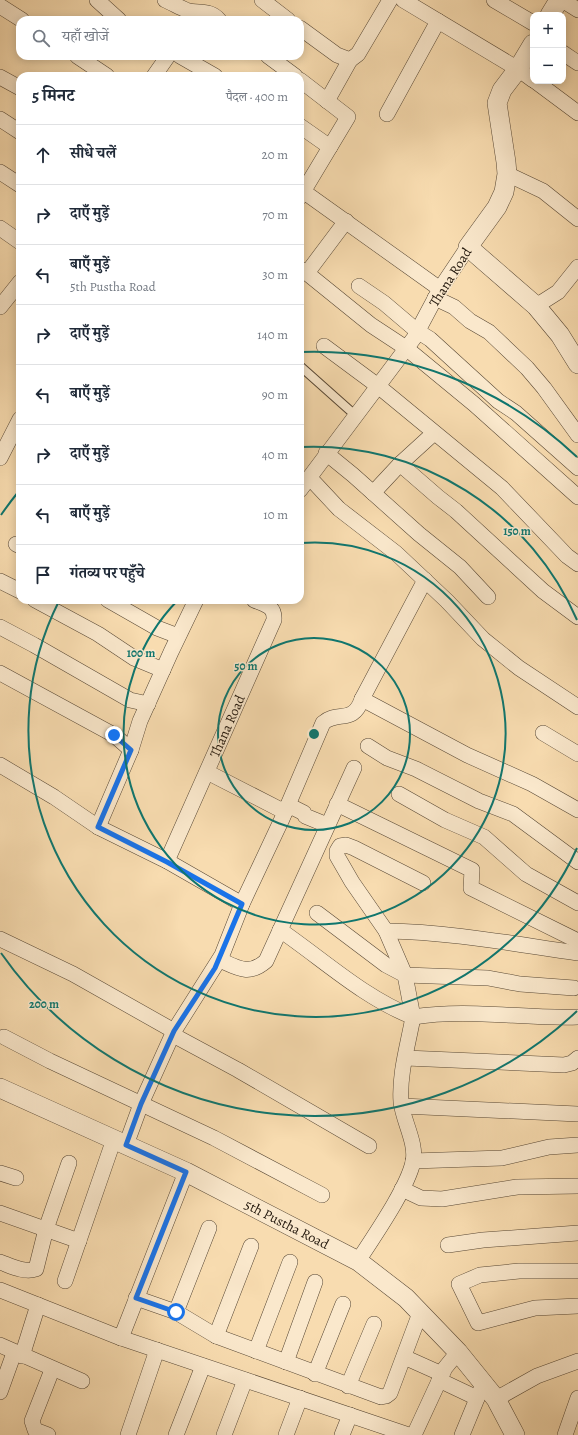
<!DOCTYPE html>
<html lang="hi">
<head>
<meta charset="utf-8">
<style>
	:root { --surface:#fff; --page:#f6f6f7; --text:#1f2937; --muted:#747a83; --line:#e0e1e3 }
	body { margin:0; font-family:Alegreya,"Noto Serif Devanagari",serif; background:var(--page); color:var(--text) }
	.controls { position:absolute; right:12px; top:12px; display:grid; overflow:hidden; border-radius:8px; box-shadow:0 2px 10px #0003 }
	.controls button { width:36px; height:36px; display:grid; place-items:center; padding:0; border:0; border-bottom:1px solid var(--line); background:var(--surface); color:var(--text); font:20px sans-serif }
	.stop { position:absolute; width:12px; height:12px; margin:-9px; border:3px solid #1a73e8; border-radius:50%; background:#fff }
	.stop.end { background:#1a73e8; border-color:#fff; box-shadow:0 1px 4px #0008 }
	.list { margin:0; padding:0; list-style:none }
	h2 { display:flex; justify-content:space-between; align-items:center; height:52px; margin:0; padding:0 16px; font-size:17px }
	h2 small { font-size:13px; font-weight:400; color:var(--muted) }
	.list li { display:grid; grid-template-columns:26px 1fr auto; gap:12px; align-items:center; box-sizing:border-box; height:60px; padding:0 16px; border-top:1px solid var(--line) }
	.list b { display:block; font-size:15px; white-space:nowrap }
	.list p { margin:0; font-size:13px; white-space:nowrap; color:var(--muted) }
	.list em { font-size:13px; font-style:normal; color:var(--muted) }
	.icon { flex:none; width:22px; height:22px; fill:none; stroke:currentColor; stroke-width:2; stroke-linecap:round; stroke-linejoin:round }
	.map { position:relative; flex:none; width:578px; height:1435px; overflow:hidden }
	.search { position:absolute; background:var(--surface); box-shadow:0 2px 10px #0003; left:16px; top:16px; width:288px; height:44px; display:flex; align-items:center; gap:10px; box-sizing:border-box; padding:0 14px; border-radius:12px; color:var(--muted); font-size:15px }
	.panel { position:absolute; background:var(--surface); box-shadow:0 2px 10px #0003; left:16px; top:72px; width:288px; height:532px; border-radius:12px }
	.map>svg:first-child { display:block }
	.lines { fill:none; stroke-linecap:round; stroke-linejoin:round }
	.service-casing { stroke:#584835; stroke-width:10 }
	.minor-casing { stroke:#584835; stroke-width:16 }
	.tertiary-casing { stroke:#584835; stroke-width:20 }
	.service { stroke:#fae8cc; stroke-width:8 }
	.minor { stroke:#fae8cc; stroke-width:15 }
	.tertiary { stroke:#fae8cc; stroke-width:19 }
	.route { stroke:#1a73e8; stroke-width:5 }
	.ring { fill:none; stroke:#0f766e; stroke-width:2 }
	.labels { text-anchor:middle; stroke-width:3; stroke-linejoin:round; paint-order:stroke }
	.street-label { font-size:14px; fill:#22170c; stroke:#fae8cc }
	.centre { fill:#0f766e; stroke:#fae8cc; stroke-width:2 }
	.ring-label { font-size:12px; text-anchor:middle; font-weight:bold; fill:#0f766e; stroke:#fae8cc; stroke-width:3; stroke-linejoin:round; paint-order:stroke }
</style>
</head>
<body>
<div class="map">
<svg width="578" height="1435" viewBox="0 0 578 1435">
	<rect width="100%" height="100%" fill="#f8dcb0"/>
	<filter id="stains"><feTurbulence type="fractalNoise" baseFrequency=".005" numOctaves="4"/><feColorMatrix values="0 0 0 0 .2 0 0 0 0 .09 0 0 0 0 .02 0 0 0 .5 -.17"/></filter>
	<radialGradient id="worn" r=".72"><stop offset=".6" stop-color="#630" stop-opacity="0"/><stop offset="1" stop-color="#630" stop-opacity=".3"/></radialGradient>
	<g class="lines">
		<g class="service-casing">
			<path id="service" d="M 300,366 L 355,415"/>
		</g>
		<g class="minor-casing">
			<g id="minor">
				<path d="M 97,0 L 119,20"/>
				<path d="M 165,0 C 172,3 179,7 186,10 C 198,14 210,9 219,20"/>
				<path d="M 262,0 L 288,20"/>
				<path d="M 403,0 L 518,69 L 533,80"/>
				<path d="M 494,0 L 533,23"/>
				<path d="M 562,0 L 578,10"/>
				<path d="M 0,6 L 22,20"/>
				<path d="M 300,28 L 337,55 L 350,60 L 358,54 L 390,0"/>
				<path d="M 563,53 L 578,63"/>
				<path d="M 77,56 L 107,76"/>
				<path d="M 180,56 L 215,76"/>
				<path d="M 268,56 L 295,76"/>
				<path d="M 154,76 L 168,56"/>
				<path d="M 0,77 L 20,88"/>
				<path d="M 300,80 L 348,117 L 300,197"/>
				<path d="M 535,81 L 578,113"/>
				<path d="M 327,101 L 350,60"/>
				<path d="M 387,114 L 438,21"/>
				<path d="M 0,119 L 20,132"/>
				<path d="M 300,126 L 330,147"/>
				<path d="M 0,172 L 20,185"/>
				<path d="M 507,174 L 543,191 L 578,219"/>
				<path d="M 300,189 L 440,289"/>
				<path d="M 0,228 L 20,242"/>
				<path d="M 300,273 L 303,270 L 371,325 L 406,348 L 474,404 L 578,497"/>
				<path d="M 307,273 L 346,221"/>
				<path d="M 359,286 L 384,303 L 417,331 L 430,339 L 498,401 L 516,413 L 578,468"/>
				<path d="M 435,298 L 454,307 L 470,321 L 489,332 L 527,368 L 544,388 L 578,435"/>
				<path d="M 536,306 L 558,292 L 578,267"/>
				<path d="M 0,307 L 20,282"/>
				<path d="M 324,346 L 378,386 L 502,488 L 567,556 L 578,564"/>
				<path d="M 326,453 L 353,475 L 419,534 L 460,567 L 488,597"/>
				<path d="M 0,458 L 20,419"/>
				<path d="M 400,464 L 438,497 L 456,511 L 543,591 L 578,617"/>
				<path d="M 310,478 L 339,509 L 396,553 L 447,601 L 483,639 L 519,668 L 578,707"/>
				<path d="M 300,490 L 414,338 L 440,289 L 468,247"/>
				<path d="M 373,493 L 400,464 L 434,433"/>
				<path d="M 16,544 L 20,546"/>
				<path d="M 0,581 L 20,591"/>
				<path d="M 35,600 L 98,634 L 134,658 L 163,670"/>
				<path d="M 108,600 L 157,628 L 178,636"/>
				<path d="M 0,627 L 34,645 L 130,700 L 148,704"/>
				<path d="M 0,673 L 114,735 L 131,750"/>
				<path d="M 362,699 L 467,755 L 532,784 L 578,810"/>
				<path d="M 543,733 L 578,754"/>
				<path d="M 368,746 L 387,758 L 416,769 L 479,801 L 513,814 L 578,862"/>
				<path d="M 0,765 L 54,797 L 98,827 L 167,861 L 242,904"/>
				<path d="M 207,772 L 285,812"/>
				<path d="M 399,794 L 445,820 L 484,837 L 526,874 L 578,903"/>
				<path d="M 337,804 L 472,870 L 471,888 L 578,941"/>
				<path d="M 288,805 L 304,813 L 305,816 L 327,825"/>
				<path d="M 98,827 L 131,750 L 140,721 L 171,652 L 196,600"/>
				<path d="M 167,861 L 274,620 C 275,606 266,605 254,600"/>
				<path d="M 423,883 L 354,848 L 346,845 L 340,846 L 337,851 L 337,856 L 352,882 L 386,931 L 405,975 L 413,1017 C 468,1008 523,1019 578,1017"/>
				<path d="M 317,913 L 386,965 L 405,975 L 488,978 L 520,984 L 574,988"/>
				<path d="M 280,930 C 325,961 363,997 413,1017 C 408,1045 399,1074 401,1102 C 403,1121 417,1143 413,1162 C 407,1189 374,1236 358,1261"/>
				<path d="M 386,931 C 451,932 514,944 578,953"/>
				<path d="M 0,939 L 73,974 L 174,1031"/>
				<path d="M 220,960 C 238,968 249,976 266,961 L 354,768"/>
				<path d="M 173,1035 L 238,1070 L 369,1146"/>
				<path d="M 4,1037 L 50,1061 L 214,1138 L 322,1195"/>
				<path d="M 406,1058 L 564,1065 L 572,1063 L 578,1058"/>
				<path d="M 402,1106 L 578,1114"/>
				<path d="M 126,1145 L 141,1104 L 174,1031 L 222,955 L 242,904 L 282,819 L 323,723 C 338,710 353,725 362,699 L 425,580"/>
				<path d="M 413,1161 L 502,1158 L 549,1147 L 578,1145"/>
				<path d="M 0,1173 L 16,1178"/>
				<path d="M 402,1189 L 421,1198 L 442,1199 L 517,1187 L 578,1186"/>
				<path d="M 0,1213 L 79,1241"/>
				<path d="M 448,1245 L 483,1240 L 578,1233"/>
				<path d="M 0,1262 C 11,1266 24,1273 36,1269 L 46,1229 L 69,1163"/>
				<path d="M 578,1271 L 519,1271 L 480,1275 L 459,1284 L 478,1323 L 535,1308 L 578,1306"/>
				<path d="M 65,1281 L 114,1139"/>
				<path d="M 0,1290 L 121,1338 L 409,1435"/>
				<path d="M 136,1298 L 176,1312 L 216,1336 L 381,1397 L 386,1396 L 390,1393 L 420,1313"/>
				<path d="M 176,1312 L 209,1228"/>
				<path d="M 216,1336 L 251,1246"/>
				<path d="M 121,1338 L 186,1172"/>
				<path d="M 0,1345 L 82,1381"/>
				<path d="M 256,1351 L 290,1262"/>
				<path d="M 22,1356 L 38,1305"/>
				<path d="M 404,1357 L 442,1374"/>
				<path d="M 286,1362 L 315,1282"/>
				<path d="M 315,1374 L 343,1304"/>
				<path d="M 439,1380 L 477,1398"/>
				<path d="M 348,1386 L 374,1324"/>
				<path d="M 0,1392 L 14,1353"/>
				<path d="M 496,1399 L 537,1376 L 578,1361"/>
				<path d="M 48,1435 L 35,1430 L 32,1421 L 52,1370"/>
				<path d="M 128,1435 L 157,1350"/>
				<path d="M 176,1435 L 203,1366"/>
				<path d="M 224,1435 L 245,1380"/>
				<path d="M 286,1435 L 300,1398"/>
				<path d="M 342,1435 L 350,1415"/>
				<path d="M 414,1435 L 445,1368 L 458,1352"/>
				<path d="M 462,1435 L 483,1384"/>
				<path d="M 565,1435 L 578,1398"/>
			</g>
		</g>
		<g class="tertiary-casing">
			<g id="tertiary">
				<path d="M 550,15 L 559,0"/>
				<path d="M 533,44 L 518,69 L 502,90 L 497,103 L 506,162 L 507,174 L 504,192 L 497,207 L 468,247 L 536,306 L 560,335 L 578,364"/>
				<path d="M 0,1088 L 186,1172 L 358,1261 L 406,1298 L 458,1352 L 496,1399 L 515,1435"/>
			</g>
		</g>
		<use href="#service" class="service"/>
		<use href="#minor" class="minor"/>
		<use href="#tertiary" class="tertiary"/>
	</g>
	<g class="lines">
		<path class="route" d="M 114,735 L 131,750 L 98,827 L 167,862 L 242,904 L 215,968 L 174,1031 L 141,1104 L 126,1145 L 186,1172 L 136,1298 L 176,1312"/>
	</g>
	<g class="ring">
		<circle cx="314" cy="734" r="96"/>
		<path d="M301 543A191 191 0 1 1 178 600"/>
		<path d="M577 848A287 287 0 1 1 59 601M301 447A287 287 0 0 1 577 620"/>
		<path d="M577 1011A382 382 0 0 1 1 953M1 515A382 382 0 0 1 19 491M301 352A382 382 0 0 1 577 457"/>
	</g>
	<g class="labels">
		<g class="street-label">
			<text transform="translate(450 277) rotate(-58)" y="5">Thana Road</text>
			<text transform="translate(227 726) rotate(-66)" y="5">Thana Road</text>
			<text transform="translate(287 1224) rotate(27)" y="5">5th Pustha Road</text>
		</g>
	</g>
	<circle cx="314" cy="734" r="6" class="centre"/>
	<g class="ring-label">
		<text x="517" y="535">150 m</text>
		<text x="141" y="657">100 m</text>
		<text x="246" y="670">50 m</text>
		<text x="44" y="1008">200 m</text>
	</g>
	<rect width="100%" height="100%" filter="url(#stains)"/>
	<rect width="100%" height="100%" fill="url(#worn)"/>
</svg>
<div class="controls">
<button>+</button>
<button>−</button>
</div>
<div class="stop" style="left:176px;top:1312px"></div>
<div class="stop end" style="left:114px;top:735px"></div>
<div class="search"><svg class="icon" aria-label="search" viewBox="0 0 24 24"><circle cx="10" cy="10" r="6"/><path d="M15 15l6 6"/></svg>यहाँ खोजें</div>
<section class="panel">
<h2>5 मिनट<small>पैदल · 400 m</small></h2>
<ul class="list">
<li><svg class="icon" aria-label="ahead" viewBox="0 0 24 24"><path d="M12 20V5M6 11l6-6 6 6"/></svg><div><b>सीधे चलें</b></div><em>20 m</em></li>
<li><svg class="icon" aria-label="right" viewBox="0 0 24 24"><path d="M7 20v-9h11M14 6l5 5-5 5"/></svg><div><b>दाएँ मुड़ें</b></div><em>70 m</em></li>
<li><svg class="icon" aria-label="left" viewBox="0 0 24 24"><path d="M17 20v-9H6M10 6l-5 5 5 5"/></svg><div><b>बाएँ मुड़ें</b><p>5th Pustha Road</p></div><em>30 m</em></li>
<li><svg class="icon" aria-label="right" viewBox="0 0 24 24"><path d="M7 20v-9h11M14 6l5 5-5 5"/></svg><div><b>दाएँ मुड़ें</b></div><em>140 m</em></li>
<li><svg class="icon" aria-label="left" viewBox="0 0 24 24"><path d="M17 20v-9H6M10 6l-5 5 5 5"/></svg><div><b>बाएँ मुड़ें</b></div><em>90 m</em></li>
<li><svg class="icon" aria-label="right" viewBox="0 0 24 24"><path d="M7 20v-9h11M14 6l5 5-5 5"/></svg><div><b>दाएँ मुड़ें</b></div><em>40 m</em></li>
<li><svg class="icon" aria-label="left" viewBox="0 0 24 24"><path d="M17 20v-9H6M10 6l-5 5 5 5"/></svg><div><b>बाएँ मुड़ें</b></div><em>10 m</em></li>
<li><svg class="icon" aria-label="arrive" viewBox="0 0 24 24"><path d="M6 21V4h12l-3 4 3 4H6"/></svg><div><b>गंतव्य पर पहुँचे</b></div></li>
</ul>
</section>
</div>
</body>
</html>
